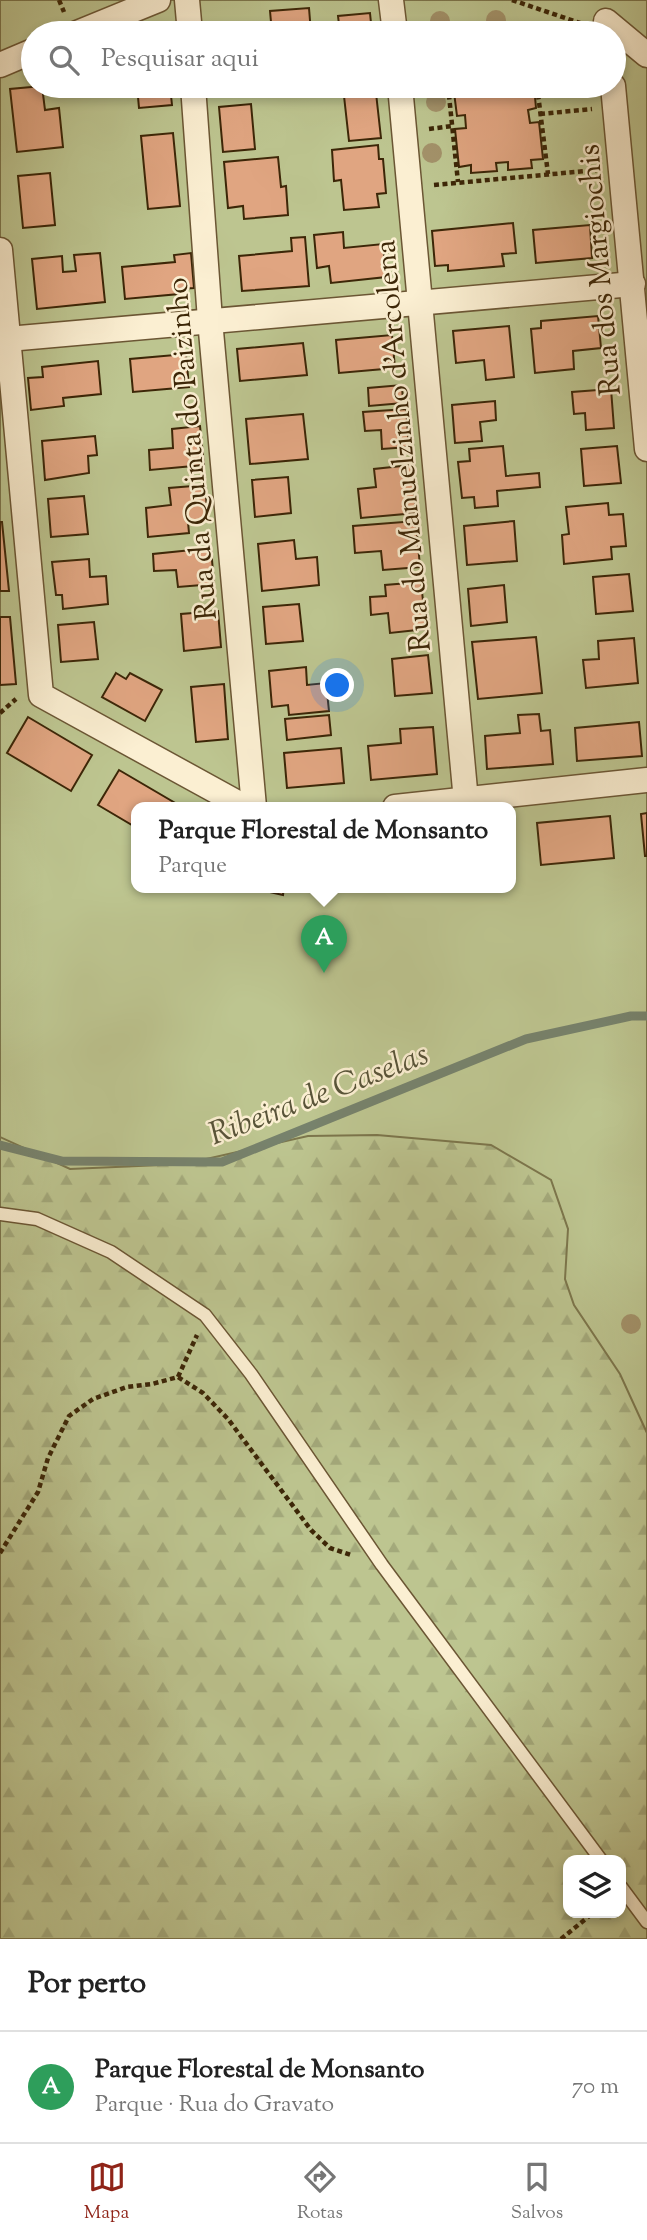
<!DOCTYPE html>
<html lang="pt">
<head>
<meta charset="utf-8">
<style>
	:root { --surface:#fff; --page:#f2f2f2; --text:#222; --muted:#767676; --line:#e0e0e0; --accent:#8f2418 }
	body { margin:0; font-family:"Sorts Mill Goudy",serif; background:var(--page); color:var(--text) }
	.controls { position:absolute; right:21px; bottom:21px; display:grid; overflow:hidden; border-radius:14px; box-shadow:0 4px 10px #0003 }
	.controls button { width:63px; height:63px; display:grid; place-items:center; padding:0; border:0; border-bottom:2px solid var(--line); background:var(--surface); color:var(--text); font:35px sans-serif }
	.you { position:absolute; left:338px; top:686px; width:24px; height:24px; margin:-18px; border:5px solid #fff; border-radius:50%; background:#1a73e8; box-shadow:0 0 0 10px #1a73e833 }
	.badge { display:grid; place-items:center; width:46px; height:46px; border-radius:50%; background:var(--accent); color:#fff; font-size:23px; font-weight:700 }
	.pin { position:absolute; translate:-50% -58px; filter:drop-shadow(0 2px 4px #0008) }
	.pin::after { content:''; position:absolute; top:37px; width:24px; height:21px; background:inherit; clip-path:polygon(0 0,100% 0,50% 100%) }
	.popup { position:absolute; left:131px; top:802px; width:385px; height:91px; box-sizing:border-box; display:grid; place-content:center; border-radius:14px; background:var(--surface); filter:drop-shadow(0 2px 5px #0005); font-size:23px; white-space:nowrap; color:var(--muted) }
	.popup b { font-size:26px; color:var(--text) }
	.popup::after { content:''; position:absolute; left:50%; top:100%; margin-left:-14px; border:14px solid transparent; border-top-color:var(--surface) }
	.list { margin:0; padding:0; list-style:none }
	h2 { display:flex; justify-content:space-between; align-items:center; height:91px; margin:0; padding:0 28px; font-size:30px }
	h2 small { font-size:23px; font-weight:400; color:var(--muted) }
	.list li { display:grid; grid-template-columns:46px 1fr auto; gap:21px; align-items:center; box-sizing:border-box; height:112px; padding:0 28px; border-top:2px solid var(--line) }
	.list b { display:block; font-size:26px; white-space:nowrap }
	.list p { margin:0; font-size:23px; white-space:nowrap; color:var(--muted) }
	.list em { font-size:23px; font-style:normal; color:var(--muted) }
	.icon { flex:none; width:38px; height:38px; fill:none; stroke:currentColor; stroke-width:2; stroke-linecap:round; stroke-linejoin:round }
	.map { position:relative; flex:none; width:647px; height:1939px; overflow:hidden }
	.search { position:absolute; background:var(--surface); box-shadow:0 4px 10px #0003; left:21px; right:21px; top:21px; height:77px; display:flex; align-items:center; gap:18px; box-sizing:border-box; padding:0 24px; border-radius:38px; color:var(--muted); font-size:26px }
	.sheet { height:203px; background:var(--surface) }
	nav { display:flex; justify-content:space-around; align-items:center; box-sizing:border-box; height:98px; border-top:2px solid var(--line); background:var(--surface); font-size:19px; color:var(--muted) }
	nav a { display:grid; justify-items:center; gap:4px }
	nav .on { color:var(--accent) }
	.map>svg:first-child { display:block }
	.green { fill:#bdc590; stroke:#7c764c; stroke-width:2; fill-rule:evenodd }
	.forest { fill:url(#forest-firs); stroke:#7c764c; stroke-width:2; fill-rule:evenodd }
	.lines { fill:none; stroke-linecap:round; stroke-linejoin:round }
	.stream { stroke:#77826c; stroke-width:9 }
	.building { fill:#e0a581; stroke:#3c2607; stroke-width:2 }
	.service-casing { stroke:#6b5634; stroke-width:15 }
	.minor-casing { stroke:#6b5634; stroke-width:27 }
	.path { stroke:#3c2607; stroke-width:4.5; stroke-dasharray:5 3.5; stroke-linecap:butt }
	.service { stroke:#fbefd2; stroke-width:12 }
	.minor { stroke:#fbefd2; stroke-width:24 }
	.tree { fill:#a3926a }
	.labels { text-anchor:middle; stroke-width:5; stroke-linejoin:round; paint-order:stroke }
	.street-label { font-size:30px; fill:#3c2607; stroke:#fbefd2 }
	.water-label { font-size:32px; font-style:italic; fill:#595439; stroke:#fbefd2 }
</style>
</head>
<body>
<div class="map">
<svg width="647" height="1939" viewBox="0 0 647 1939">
	<defs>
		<pattern id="forest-firs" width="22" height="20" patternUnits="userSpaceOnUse" patternTransform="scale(1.75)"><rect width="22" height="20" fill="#bdc590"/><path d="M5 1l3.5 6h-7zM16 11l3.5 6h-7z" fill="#a3a97b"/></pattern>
	</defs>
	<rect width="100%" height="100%" fill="#f9e6ba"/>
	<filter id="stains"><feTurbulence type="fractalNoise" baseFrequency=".00286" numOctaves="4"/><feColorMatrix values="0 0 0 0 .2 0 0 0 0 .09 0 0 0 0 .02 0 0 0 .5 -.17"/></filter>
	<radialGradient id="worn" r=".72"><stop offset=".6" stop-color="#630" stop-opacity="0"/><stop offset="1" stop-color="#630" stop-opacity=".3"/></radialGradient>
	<path class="green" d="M 0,0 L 647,0 L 647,1939 L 0,1939 ZM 33,33 L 614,33 L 614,86 L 33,86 ZM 137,807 L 511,807 L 511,887 L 137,887 ZM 568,1860 L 621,1860 L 621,1913 L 568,1913 Z"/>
	<path class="forest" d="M 377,1135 L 491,1145 L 551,1180 L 568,1229 L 565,1279 L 574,1305 L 620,1374 L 647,1433 L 647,1939 L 0,1939 L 0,1137 L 70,1169 L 184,1164 L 308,1136 ZM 568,1860 L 621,1860 L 621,1913 L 568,1913 Z"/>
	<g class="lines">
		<path class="stream" d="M 0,1145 L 62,1161 L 222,1162 L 526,1039 L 631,1016 L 647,1016"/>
	</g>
	<g class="building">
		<path d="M 309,8 L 311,33 L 272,33 L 270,11 Z"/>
		<path d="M 370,13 L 372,33 L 340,33 L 338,16 Z"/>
		<path d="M 244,26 L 245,33 L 213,33 L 212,29 Z"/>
		<path d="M 42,86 L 45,110 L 59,108 L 63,147 L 17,152 L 10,89 Z"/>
		<path d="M 137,86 L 170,86 L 172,105 L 139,108 Z"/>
		<path d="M 461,86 L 482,86 L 482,89 L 506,86 L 534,86 L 536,108 L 528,110 L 530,123 L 539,122 L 543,159 L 531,160 L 532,168 L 508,170 L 508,162 L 496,163 L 497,171 L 471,173 L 471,165 L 459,167 L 455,129 L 466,128 L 465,115 L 457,116 L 454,92 L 462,91 Z"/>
		<path d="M 376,93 L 381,138 L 349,141 L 344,96 Z"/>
		<path d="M 251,104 L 255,149 L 223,152 L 219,107 Z"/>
		<path d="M 173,133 L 180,206 L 148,209 L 141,136 Z"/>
		<path d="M 378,145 L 379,159 L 383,159 L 386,193 L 377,194 L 379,207 L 344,210 L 341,180 L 334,181 L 332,150 Z"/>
		<path d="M 278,157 L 281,187 L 286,186 L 288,215 L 244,219 L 243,206 L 228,208 L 224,162 Z"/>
		<path d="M 50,173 L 55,225 L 23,228 L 18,176 Z"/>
		<path d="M 513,223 L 516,253 L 502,254 L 504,266 L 448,271 L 448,265 L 435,266 L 432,231 Z"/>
		<path d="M 590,225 L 592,258 L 536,263 L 533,230 Z"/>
		<path d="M 343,232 L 344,248 L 383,244 L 386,277 L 331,283 L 329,266 L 317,268 L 314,235 Z"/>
		<path d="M 305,237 L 309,286 L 242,291 L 239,256 L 292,251 L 291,238 Z"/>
		<path d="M 100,253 L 105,302 L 37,309 L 32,259 L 62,256 L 63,272 L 76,271 L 74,255 Z"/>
		<path d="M 191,253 L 194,288 L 179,289 L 179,294 L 125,299 L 122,267 L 175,262 L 174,255 Z"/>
		<path d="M 598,316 L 601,348 L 573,351 L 574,369 L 535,373 L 531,329 L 541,328 L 541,321 Z"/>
		<path d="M 509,326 L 514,377 L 486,380 L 484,360 L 456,363 L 453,331 Z"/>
		<path d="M 392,335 L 395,368 L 339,373 L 336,340 Z"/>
		<path d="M 303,343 L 307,375 L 240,381 L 237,349 Z"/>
		<path d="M 186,354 L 189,387 L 133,392 L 130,359 Z"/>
		<path d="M 98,361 L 101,394 L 63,398 L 64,406 L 31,410 L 28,378 L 43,377 L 42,367 Z"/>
		<path d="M 402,385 L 403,403 L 369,406 L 368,388 Z"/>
		<path d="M 611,389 L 614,428 L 586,430 L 585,413 L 574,414 L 572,392 Z"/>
		<path d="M 495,401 L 496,420 L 480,422 L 482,441 L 455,443 L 452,405 Z"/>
		<path d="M 406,409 L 409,447 L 382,449 L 381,430 L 365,431 L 363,412 Z"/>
		<path d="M 303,414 L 308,459 L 250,464 L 246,419 Z"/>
		<path d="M 200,426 L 204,465 L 150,470 L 149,450 L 173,448 L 172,429 Z"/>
		<path d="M 95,436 L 97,455 L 88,456 L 89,473 L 45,480 L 42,441 Z"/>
		<path d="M 503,446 L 506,476 L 539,473 L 540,487 L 497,491 L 498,506 L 475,508 L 474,497 L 462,498 L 458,462 L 470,461 L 469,449 Z"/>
		<path d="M 617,446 L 621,483 L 584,486 L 581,449 Z"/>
		<path d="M 411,465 L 416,513 L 361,518 L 358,489 L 376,487 L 374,469 Z"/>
		<path d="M 288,477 L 291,513 L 255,517 L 252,480 Z"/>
		<path d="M 205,485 L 208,520 L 188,522 L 189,533 L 148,537 L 146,508 L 171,505 L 169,488 Z"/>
		<path d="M 84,496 L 88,534 L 51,537 L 48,499 Z"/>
		<path d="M 608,503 L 609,515 L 623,514 L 626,546 L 611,547 L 612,559 L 564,564 L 562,535 L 569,534 L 566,507 Z"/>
		<path d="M 416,521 L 420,567 L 383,570 L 381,551 L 355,553 L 353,526 Z"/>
		<path d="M 514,521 L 517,561 L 467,565 L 464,526 Z"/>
		<path d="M 0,522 L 2,522 L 9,591 L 0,591 Z"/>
		<path d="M 294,540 L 296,559 L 317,557 L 319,585 L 262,591 L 258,544 Z"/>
		<path d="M 211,548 L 214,584 L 178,587 L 176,570 L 154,571 L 153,554 Z"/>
		<path d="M 89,559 L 90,577 L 106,576 L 108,604 L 63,609 L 62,595 L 56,595 L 52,562 Z"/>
		<path d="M 629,574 L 633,611 L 596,614 L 593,577 Z"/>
		<path d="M 421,582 L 426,629 L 390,633 L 388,613 L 371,615 L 370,597 L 386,596 L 385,585 Z"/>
		<path d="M 504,585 L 507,622 L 471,626 L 468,589 Z"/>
		<path d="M 299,604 L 303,641 L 266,644 L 263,607 Z"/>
		<path d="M 218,611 L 221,647 L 184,651 L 181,614 Z"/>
		<path d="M 0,617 L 10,617 L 16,684 L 0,685 Z"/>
		<path d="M 94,622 L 98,659 L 61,662 L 58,625 Z"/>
		<path d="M 536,637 L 542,693 L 478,699 L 472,642 Z"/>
		<path d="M 634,638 L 638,683 L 586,688 L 583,660 L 599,659 L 598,641 Z"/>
		<path d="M 428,655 L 432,693 L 395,696 L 392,659 Z"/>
		<path d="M 306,667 L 307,685 L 326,683 L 329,711 L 289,715 L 288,705 L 272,707 L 269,671 Z"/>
		<path d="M 116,673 L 126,679 L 130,673 L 162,690 L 145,721 L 102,697 Z"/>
		<path d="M 224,684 L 228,739 L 196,742 L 191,687 Z"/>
		<path d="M 539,714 L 541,731 L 550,730 L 553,764 L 487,769 L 485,736 L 520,733 L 518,715 Z"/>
		<path d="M 329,715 L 331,735 L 287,740 L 285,719 Z"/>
		<path d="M 28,717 L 92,755 L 71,791 L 7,753 Z"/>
		<path d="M 639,722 L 642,756 L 577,761 L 575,728 Z"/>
		<path d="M 433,727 L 437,774 L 371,780 L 368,746 L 401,743 L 400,729 Z"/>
		<path d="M 341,748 L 344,783 L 287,788 L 284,753 Z"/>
		<path d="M 119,770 L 182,807 L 137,807 L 137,828 L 98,805 Z"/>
		<path d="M 647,813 L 647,856 L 645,856 L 641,814 Z"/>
		<path d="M 610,816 L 614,858 L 541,865 L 537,823 Z"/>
		<path d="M 247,887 L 284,887 L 283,895 Z"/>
	</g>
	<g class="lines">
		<g class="service-casing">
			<g id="service">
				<path d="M 0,1214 L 37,1219 L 111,1252 L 205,1315 L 251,1374 L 382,1565 L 601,1860"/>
				<path d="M 621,1887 L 647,1922"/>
			</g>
		</g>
		<g class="minor-casing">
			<g id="minor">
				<path d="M 187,0 L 190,33"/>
				<path d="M 391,0 L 395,33"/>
				<path d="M 606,21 L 647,55"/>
				<path d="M 77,33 L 158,0"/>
				<path d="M 0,65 L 33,51"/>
				<path d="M 193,86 L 210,320 L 254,807"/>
				<path d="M 400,86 L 466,801"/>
				<path d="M 613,86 L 647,449"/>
				<path d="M 0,250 L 41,695 L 245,807"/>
				<path d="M 8,339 L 633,284"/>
				<path d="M 395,807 L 647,780"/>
			</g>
		</g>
		<g class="path">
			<path d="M 59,0 L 64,12"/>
			<path d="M 512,0 L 580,23"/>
			<path d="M 448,86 L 458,182"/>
			<path d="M 537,86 L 548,174"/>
			<path d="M 540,114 L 592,109"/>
			<path d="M 429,129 L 452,126"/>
			<path d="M 434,185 L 597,170"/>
			<path d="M 0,713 L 16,699"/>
			<path d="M 178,1377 L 197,1335"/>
			<path d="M 0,1553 L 38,1492 L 48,1458 L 69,1416 L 93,1399 L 127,1387 L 152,1384 L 178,1377 L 203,1393 L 228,1419 L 311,1530 L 330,1548 L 351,1555"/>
			<path d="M 561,1939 L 593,1913"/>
		</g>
		<use href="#service" class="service"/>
		<use href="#minor" class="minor"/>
	</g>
	<g class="tree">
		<circle cx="496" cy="20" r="10"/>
		<circle cx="440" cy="21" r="10"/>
		<circle cx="436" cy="102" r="10"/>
		<circle cx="432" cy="153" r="10"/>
		<circle cx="631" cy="1324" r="10"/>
	</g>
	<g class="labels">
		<g class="street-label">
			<text transform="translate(599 270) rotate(-95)" y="10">Rua dos Margiochis</text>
			<text transform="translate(402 446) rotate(-95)" y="10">Rua do Manuelzinho d'Arcolena</text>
			<text transform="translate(191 449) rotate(-95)" y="10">Rua da Quinta do Paizinho</text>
		</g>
		<g class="water-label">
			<text transform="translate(318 1093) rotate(-21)" y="11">Ribeira de Caselas</text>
		</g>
	</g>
	<rect width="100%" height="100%" filter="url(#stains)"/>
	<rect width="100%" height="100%" fill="url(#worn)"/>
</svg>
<div class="controls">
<button><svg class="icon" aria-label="layers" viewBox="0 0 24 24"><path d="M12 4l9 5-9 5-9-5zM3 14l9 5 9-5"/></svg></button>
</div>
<div class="you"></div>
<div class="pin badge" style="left:324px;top:973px;background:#2e9e5b">A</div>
<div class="popup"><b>Parque Florestal de Monsanto</b>Parque</div>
<div class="search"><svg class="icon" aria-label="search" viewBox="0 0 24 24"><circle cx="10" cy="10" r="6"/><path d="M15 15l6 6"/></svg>Pesquisar aqui</div>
</div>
<section class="sheet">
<h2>Por perto<small></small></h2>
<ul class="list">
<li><span class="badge" style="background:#2e9e5b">A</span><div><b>Parque Florestal de Monsanto</b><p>Parque · Rua do Gravato</p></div><em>70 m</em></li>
</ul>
</section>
<nav>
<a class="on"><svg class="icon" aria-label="map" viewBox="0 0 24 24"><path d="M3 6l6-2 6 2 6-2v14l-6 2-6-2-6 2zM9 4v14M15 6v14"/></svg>Mapa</a>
<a><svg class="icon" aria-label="directions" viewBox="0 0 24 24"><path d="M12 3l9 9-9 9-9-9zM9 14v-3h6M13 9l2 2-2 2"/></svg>Rotas</a>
<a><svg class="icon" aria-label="saved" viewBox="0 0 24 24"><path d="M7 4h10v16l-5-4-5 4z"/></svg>Salvos</a>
</nav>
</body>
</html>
